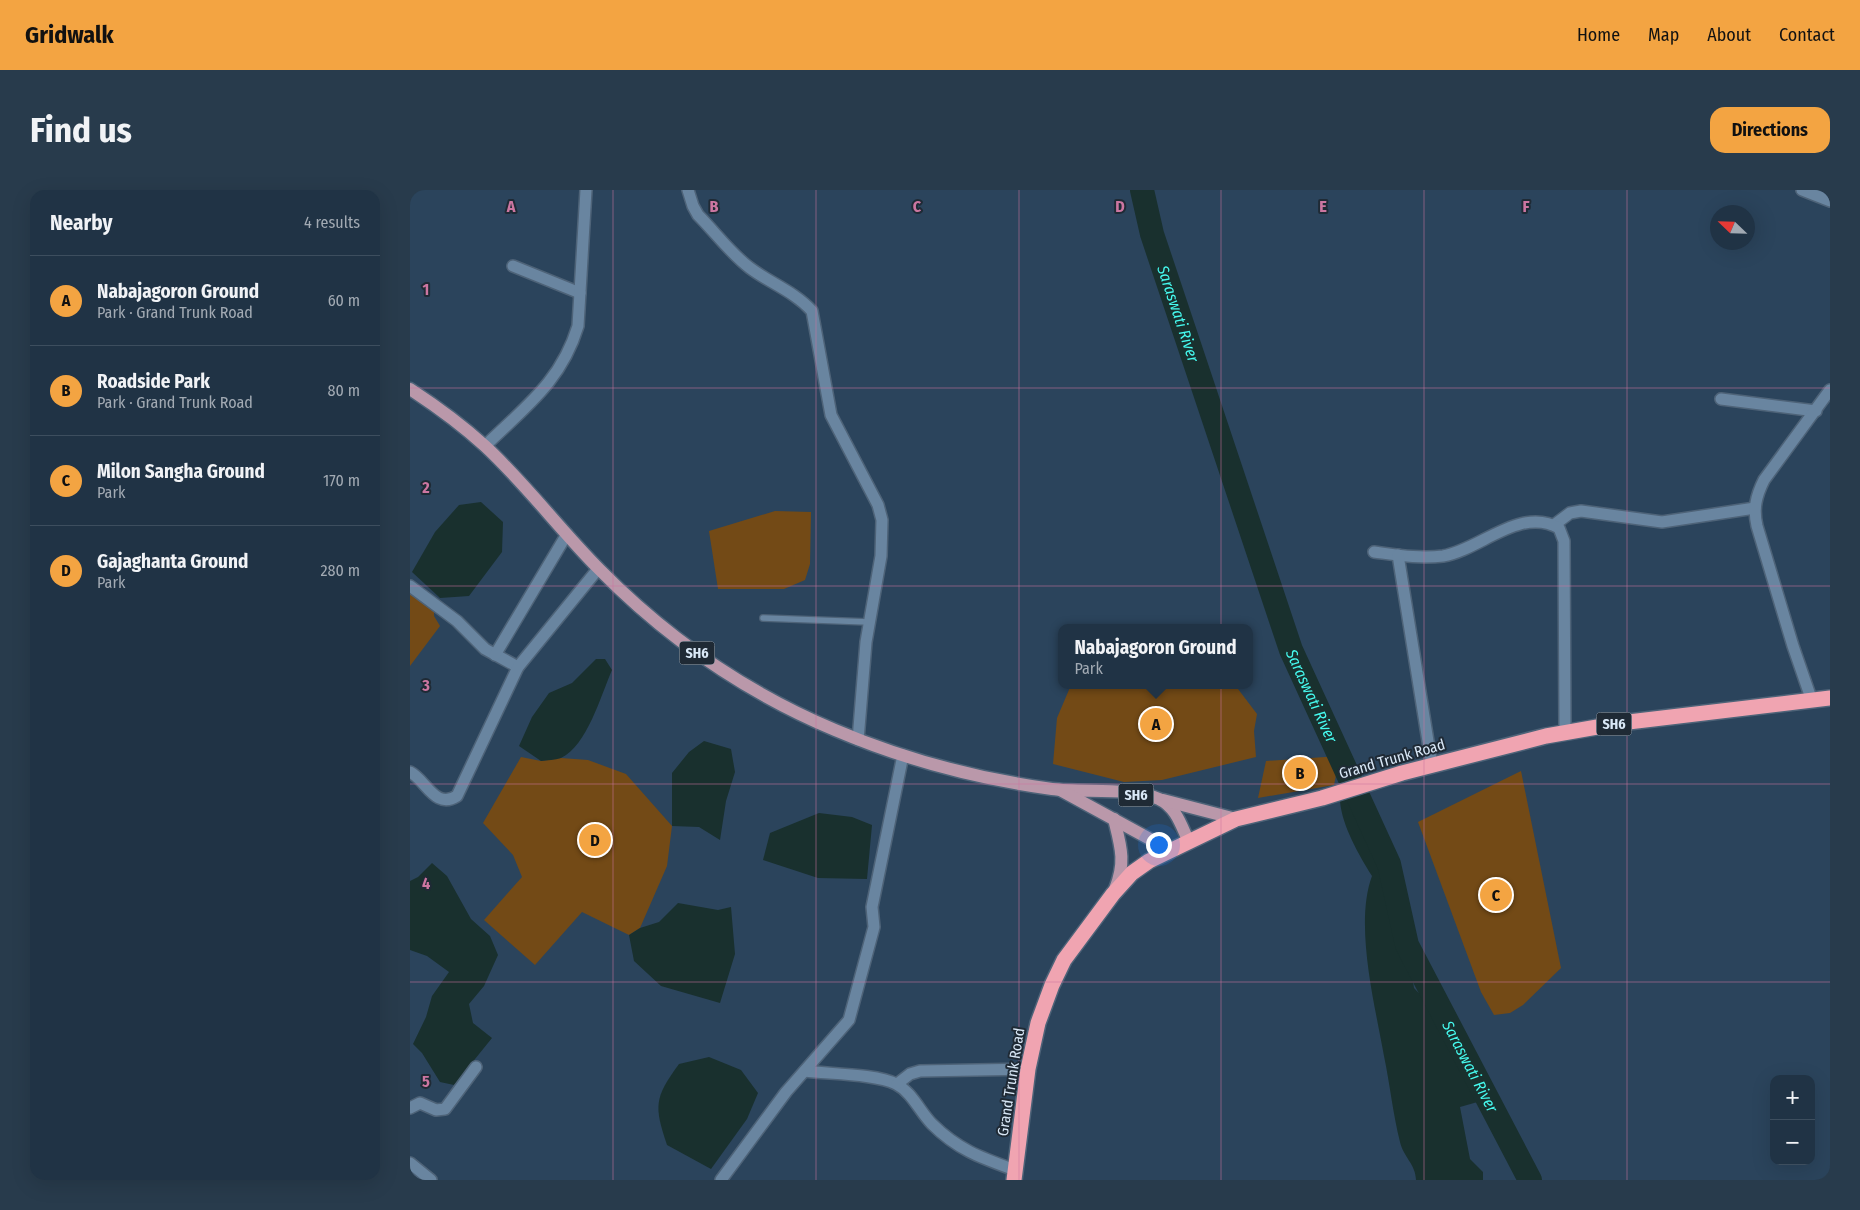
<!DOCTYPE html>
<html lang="en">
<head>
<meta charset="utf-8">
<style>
	:root { --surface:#203345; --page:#283b4c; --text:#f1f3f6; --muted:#a2aab3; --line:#3d4e5e; --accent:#f3a442 }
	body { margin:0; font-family:"Fira Sans Condensed",sans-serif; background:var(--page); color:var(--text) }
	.controls { position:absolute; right:15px; bottom:15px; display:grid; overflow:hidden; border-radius:10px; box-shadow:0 5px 20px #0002 }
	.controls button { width:45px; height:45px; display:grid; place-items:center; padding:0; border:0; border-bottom:1px solid var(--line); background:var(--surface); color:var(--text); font:25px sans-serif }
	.compass { position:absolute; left:1300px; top:15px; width:45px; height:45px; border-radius:50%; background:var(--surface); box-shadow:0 5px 20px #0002; rotate:293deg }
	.you { position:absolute; left:748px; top:654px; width:18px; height:18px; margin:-12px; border:4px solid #fff; border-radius:50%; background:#1a73e8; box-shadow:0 0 0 8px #1a73e833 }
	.badge { display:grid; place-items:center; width:32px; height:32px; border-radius:50%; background:var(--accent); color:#111; font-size:16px; font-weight:700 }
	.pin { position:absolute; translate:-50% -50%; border:2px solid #fff; box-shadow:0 1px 5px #0006 }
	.popup { position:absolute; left:648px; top:434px; width:195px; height:65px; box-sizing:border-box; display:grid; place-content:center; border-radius:10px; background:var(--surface); filter:drop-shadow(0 1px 4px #0005); font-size:16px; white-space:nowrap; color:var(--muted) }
	.popup b { font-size:19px; color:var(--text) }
	.popup::after { content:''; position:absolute; left:50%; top:100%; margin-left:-10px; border:10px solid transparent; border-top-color:var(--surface) }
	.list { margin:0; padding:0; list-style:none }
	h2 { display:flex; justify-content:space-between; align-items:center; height:65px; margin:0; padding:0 20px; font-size:21px }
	h2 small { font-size:16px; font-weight:400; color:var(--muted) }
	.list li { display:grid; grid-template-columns:32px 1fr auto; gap:15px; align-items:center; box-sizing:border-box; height:90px; padding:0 20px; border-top:1px solid var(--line) }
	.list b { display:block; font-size:19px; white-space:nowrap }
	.list p { margin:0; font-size:16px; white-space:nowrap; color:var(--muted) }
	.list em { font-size:16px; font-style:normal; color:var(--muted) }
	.map { position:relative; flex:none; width:1420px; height:990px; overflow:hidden; border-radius:15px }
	header { display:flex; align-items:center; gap:30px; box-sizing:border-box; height:70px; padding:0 25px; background:var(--accent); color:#111 }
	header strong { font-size:24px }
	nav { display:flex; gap:28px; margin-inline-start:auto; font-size:18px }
	.intro { display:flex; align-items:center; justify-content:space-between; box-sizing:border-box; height:120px; padding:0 30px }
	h1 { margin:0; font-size:35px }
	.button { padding:12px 22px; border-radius:15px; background:var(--accent); color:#111; font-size:18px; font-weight:700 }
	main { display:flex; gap:30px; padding:0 30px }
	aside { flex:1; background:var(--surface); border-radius:15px; box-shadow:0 5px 20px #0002 }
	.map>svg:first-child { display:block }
	.green { fill:#734a16 }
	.water { fill:#19302e }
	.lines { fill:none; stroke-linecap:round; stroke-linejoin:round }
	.river { stroke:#19302e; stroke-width:24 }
	.lane-casing { stroke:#4e6378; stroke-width:8 }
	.street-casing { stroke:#4e6378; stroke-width:14 }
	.primary-casing { stroke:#4e6378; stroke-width:15 }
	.highway-casing { stroke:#4e6378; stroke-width:18 }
	.lane { stroke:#6985a0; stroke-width:5.5 }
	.street { stroke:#6985a0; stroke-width:11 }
	.primary { stroke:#ba98aa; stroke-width:12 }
	.highway { stroke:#f0a4b1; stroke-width:15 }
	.grid { fill:none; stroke:#cc76a1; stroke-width:1; stroke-opacity:0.55 }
	.labels { text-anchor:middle; stroke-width:4; stroke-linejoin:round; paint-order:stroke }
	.shield { fill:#1f2a35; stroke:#a1afbd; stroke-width:1 }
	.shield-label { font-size:14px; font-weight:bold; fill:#d9e8f7 }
	.street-label { font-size:15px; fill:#d9e8f7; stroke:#1f2a35 }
	.water-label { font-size:16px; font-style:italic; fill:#46faef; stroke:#1f2a35 }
	.grid-label { font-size:16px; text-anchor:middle; font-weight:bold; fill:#cc76a1; stroke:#1f2a35; stroke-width:4; stroke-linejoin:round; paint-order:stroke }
</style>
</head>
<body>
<header>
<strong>Gridwalk</strong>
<nav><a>Home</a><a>Map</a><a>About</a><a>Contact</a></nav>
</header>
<div class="intro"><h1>Find us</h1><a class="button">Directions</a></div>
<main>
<aside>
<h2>Nearby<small>4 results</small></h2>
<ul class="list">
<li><span class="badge">A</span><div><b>Nabajagoron Ground</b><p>Park · Grand Trunk Road</p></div><em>60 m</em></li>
<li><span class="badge">B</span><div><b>Roadside Park</b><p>Park · Grand Trunk Road</p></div><em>80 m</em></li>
<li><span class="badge">C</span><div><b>Milon Sangha Ground</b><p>Park</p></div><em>170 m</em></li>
<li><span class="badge">D</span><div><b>Gajaghanta Ground</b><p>Park</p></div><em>280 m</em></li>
</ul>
</aside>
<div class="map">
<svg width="1420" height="990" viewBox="0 0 1420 990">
	<rect width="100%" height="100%" fill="#2b445c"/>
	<g class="green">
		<path d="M 365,321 L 401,322 L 400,374 L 395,390 L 374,399 L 308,399 L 299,341 Z"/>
		<path d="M 0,395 L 24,410 L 24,426 L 30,436 L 0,476 Z"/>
		<path d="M 661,495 L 825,495 L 847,524 L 844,541 L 846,567 L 752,590 L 714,592 L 643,574 L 647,528 Z"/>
		<path d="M 930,566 L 924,595 L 848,608 L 856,571 Z"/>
		<path d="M 111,567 L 131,571 L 151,568 L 178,570 L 216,584 L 262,636 L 257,676 L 230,738 L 219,745 L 172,722 L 125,775 L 74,730 L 112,687 L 103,665 L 73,633 Z"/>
		<path d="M 1111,581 L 1151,778 L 1113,815 L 1100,823 L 1084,825 L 1071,802 L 1008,632 Z"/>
	</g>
	<g class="water">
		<path d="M 71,312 L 93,332 L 92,362 L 59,406 L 30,408 L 2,382 L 25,342 L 49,315 Z"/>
		<path d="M 186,469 L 195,469 L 202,480 C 191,505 177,556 151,568 C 145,570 137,570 131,571 L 109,556 L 122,527 L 139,503 L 162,493 Z"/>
		<path d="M 294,551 L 321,559 L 325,582 L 316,611 L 310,650 L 289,637 L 262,636 L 262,583 L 279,562 Z"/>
		<path d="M 948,605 L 979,674 L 997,755 L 1004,798 L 1038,834 L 1078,909 L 1050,917 L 1060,969 L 1073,982 L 1073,990 L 1006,990 C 1006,975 993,966 990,952 C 983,924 980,895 974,866 C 965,815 944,735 962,686 C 949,665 932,636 930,611 Z"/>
		<path d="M 409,623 L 442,627 L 462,635 L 457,689 L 408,688 L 353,670 L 360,643 Z"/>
		<path d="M 22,673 L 37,686 L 61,729 L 80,746 L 88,765 L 74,796 L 59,814 L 63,833 L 82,848 L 44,895 L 30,892 L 12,863 L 3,854 L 16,827 L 22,806 L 39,782 L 17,766 L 0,760 L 0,691 L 8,687 Z"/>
		<path d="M 268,713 L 308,720 L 321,717 L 325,764 L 310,813 L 251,796 L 224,771 L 219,745 L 230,738 L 249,732 Z"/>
		<path d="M 299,867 L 331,880 L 348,903 L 337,929 L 301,979 L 257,955 C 244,916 244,908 269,874 Z"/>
	</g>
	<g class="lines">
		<path class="river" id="s1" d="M 732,0 L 742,44 L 881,460 L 979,674 L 997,755 L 1120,990"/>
		<g class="lane-casing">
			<path id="lane" d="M 353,428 L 459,432"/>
		</g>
		<g class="street-casing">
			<g id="street">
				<path d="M 278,0 L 283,16 L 288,25 C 305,42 321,64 340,78 C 360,93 385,102 402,121 L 421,225 L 468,315 L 472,330 L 471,366 L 456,452 L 448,550"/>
				<path d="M 1392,0 L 1420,11"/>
				<path d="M 103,76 L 170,103"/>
				<path d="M 1311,209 L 1406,221"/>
				<path d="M 75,256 C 115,217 151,192 168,136 L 176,0"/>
				<path d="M 1144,335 L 1160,323 L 1171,321 L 1252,332 L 1345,318"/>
				<path d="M 964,362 C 987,365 1010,369 1033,366 C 1070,360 1110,316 1149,338 L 1154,351 L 1155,542"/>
				<path d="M 988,365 L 1022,576"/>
				<path d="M 0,396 L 47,431 L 75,459 L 108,477"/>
				<path d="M 85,465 L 157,344"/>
				<path d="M 1402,511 L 1383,456 L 1347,336 C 1343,319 1346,306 1354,290 L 1420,200"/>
				<path d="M 0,582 C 16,590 25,620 47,606 L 108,477 L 188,379"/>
				<path d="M 395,881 C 418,884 467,884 486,894 C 502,902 510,922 522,934 C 548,960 572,968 605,980"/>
				<path d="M 487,894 L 500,884 L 510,881 L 618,879"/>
				<path d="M 0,918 L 10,913 L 26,920 L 35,919 L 66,877"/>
				<path d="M 0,973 L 21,990"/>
				<path d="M 311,990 L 376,902 L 439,830 L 464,737 L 462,717 L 493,565"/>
			</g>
		</g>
		<g class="primary-casing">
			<g id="primary">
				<path d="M 0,199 C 26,216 52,235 75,256 C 116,294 150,340 190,380 C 257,448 337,503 425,540 C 493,569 569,589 642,599 C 673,603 721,597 749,609 C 766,617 771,635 778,650"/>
				<path d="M 652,601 L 760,660"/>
				<path d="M 753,610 L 826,629"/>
				<path d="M 704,629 C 711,657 716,672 705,699"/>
			</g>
		</g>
		<g class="highway-casing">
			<path id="highway" d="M 604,990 L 618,879 L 628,833 L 642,795 L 654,770 L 703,704 L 722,683 L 739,671 L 826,629 L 912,608 L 992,583 L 1136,546 L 1210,533 L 1420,508"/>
		</g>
		<use href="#lane" class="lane"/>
		<use href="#street" class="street"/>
		<use href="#primary" class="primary"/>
		<use href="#highway" class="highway"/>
	</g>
	<path class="grid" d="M 203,0 L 203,990M 406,0 L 406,990M 609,0 L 609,990M 811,0 L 811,990M 1014,0 L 1014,990M 1217,0 L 1217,990M 0,198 L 1420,198M 0,396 L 1420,396M 0,594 L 1420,594M 0,792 L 1420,792"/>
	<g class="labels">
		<g class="shield">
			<rect x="269.5" y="451.5" width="35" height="23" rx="4"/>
			<rect x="1186.5" y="522.5" width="35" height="23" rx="4"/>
			<rect x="708.5" y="593.5" width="35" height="23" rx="4"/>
		</g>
		<g class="shield-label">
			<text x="287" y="468">SH6</text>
			<text x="1204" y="539">SH6</text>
			<text x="726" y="610">SH6</text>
		</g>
		<g class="street-label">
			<text transform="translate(982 569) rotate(-16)" y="5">Grand Trunk Road</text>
			<text transform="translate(601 892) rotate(-81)" y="5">Grand Trunk Road</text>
		</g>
		<g class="water-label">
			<text dy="6" stroke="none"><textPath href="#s1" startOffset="129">Saraswati River</textPath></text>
			<text dy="6" stroke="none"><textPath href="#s1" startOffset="534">Saraswati River</textPath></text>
			<text dy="6" stroke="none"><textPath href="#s1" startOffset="939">Saraswati River</textPath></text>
		</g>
	</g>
	<g class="grid-label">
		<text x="101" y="22">A</text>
		<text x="304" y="22">B</text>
		<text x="507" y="22">C</text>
		<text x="710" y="22">D</text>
		<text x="913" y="22">E</text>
		<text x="1116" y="22">F</text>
		<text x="16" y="105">1</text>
		<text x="16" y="303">2</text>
		<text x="16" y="501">3</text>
		<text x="16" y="699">4</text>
		<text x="16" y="897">5</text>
	</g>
</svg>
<div class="controls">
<button>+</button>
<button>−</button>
</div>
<svg class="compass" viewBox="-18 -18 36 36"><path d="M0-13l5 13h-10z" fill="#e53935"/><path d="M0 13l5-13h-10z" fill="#a2aab3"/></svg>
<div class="you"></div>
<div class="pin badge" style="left:746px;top:534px">A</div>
<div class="popup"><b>Nabajagoron Ground</b>Park</div>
<div class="pin badge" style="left:890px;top:583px">B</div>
<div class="pin badge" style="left:1086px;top:705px">C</div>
<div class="pin badge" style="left:185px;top:650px">D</div>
</div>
</main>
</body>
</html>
